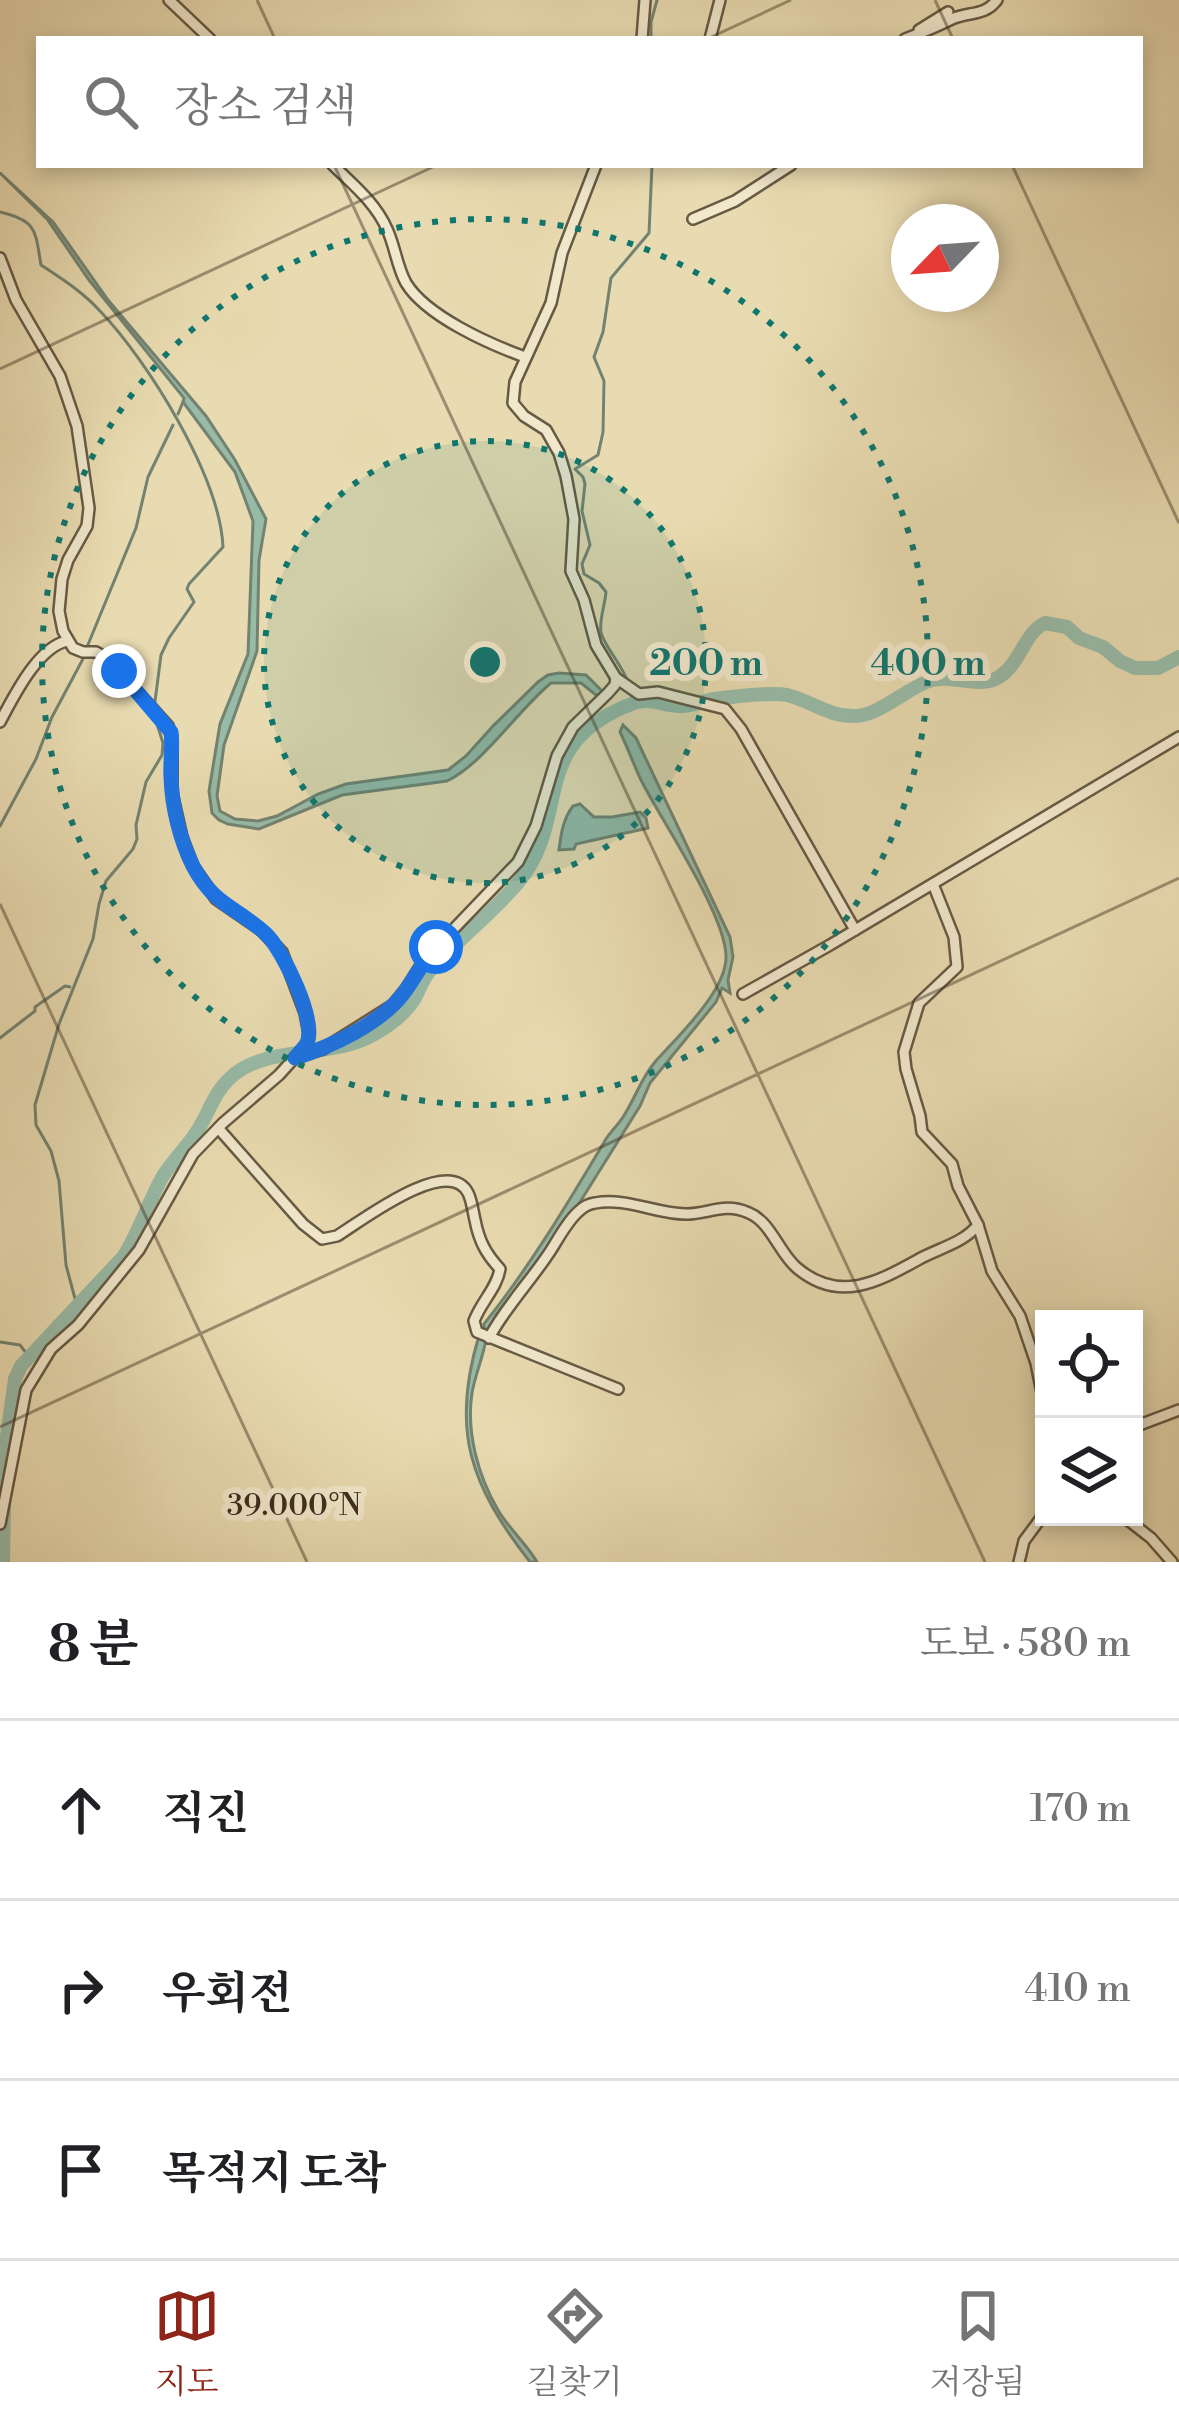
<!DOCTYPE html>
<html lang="ko">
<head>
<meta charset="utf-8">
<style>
	:root { --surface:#fff; --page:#f2f2f2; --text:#202124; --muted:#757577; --line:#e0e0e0; --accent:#8f2418 }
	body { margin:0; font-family:"Libre Bodoni","Noto Serif KR",serif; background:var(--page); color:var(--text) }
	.controls { position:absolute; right:36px; bottom:36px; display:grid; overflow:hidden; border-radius:0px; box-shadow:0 6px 18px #0003 }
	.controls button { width:108px; height:108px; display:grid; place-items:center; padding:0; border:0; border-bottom:3px solid var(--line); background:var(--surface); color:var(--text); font:60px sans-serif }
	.compass { position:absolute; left:891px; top:204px; width:108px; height:108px; border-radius:50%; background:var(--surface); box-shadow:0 6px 18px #0003; rotate:245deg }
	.stop { position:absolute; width:36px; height:36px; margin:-27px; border:9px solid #1a73e8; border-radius:50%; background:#fff }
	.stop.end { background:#1a73e8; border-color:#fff; box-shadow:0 3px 12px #0008 }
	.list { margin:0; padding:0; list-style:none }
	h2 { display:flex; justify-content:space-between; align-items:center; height:156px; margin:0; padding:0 48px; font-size:51px }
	h2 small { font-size:39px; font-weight:400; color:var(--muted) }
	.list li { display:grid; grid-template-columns:78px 1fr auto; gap:36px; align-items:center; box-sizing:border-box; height:180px; padding:0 48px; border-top:3px solid var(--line) }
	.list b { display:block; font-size:45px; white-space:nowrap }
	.list em { font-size:39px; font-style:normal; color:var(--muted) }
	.icon { flex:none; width:66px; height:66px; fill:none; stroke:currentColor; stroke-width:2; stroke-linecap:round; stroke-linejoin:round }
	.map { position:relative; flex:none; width:1179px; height:1562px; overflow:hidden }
	.search { position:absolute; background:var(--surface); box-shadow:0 6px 18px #0003; left:36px; right:36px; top:36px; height:132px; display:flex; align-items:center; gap:30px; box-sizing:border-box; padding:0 42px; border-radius:0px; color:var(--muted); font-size:45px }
	.sheet { height:696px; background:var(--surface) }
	nav { display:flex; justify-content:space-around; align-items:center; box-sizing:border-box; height:168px; border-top:3px solid var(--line); background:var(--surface); font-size:33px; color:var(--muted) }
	nav a { display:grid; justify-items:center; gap:6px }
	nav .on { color:var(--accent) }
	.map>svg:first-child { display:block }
	.water { fill:#98bba8; stroke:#738371; stroke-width:3 }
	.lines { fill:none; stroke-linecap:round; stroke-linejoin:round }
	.stream { stroke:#738371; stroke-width:3 }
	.river { stroke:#98bba8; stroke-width:14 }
	.minor-casing { stroke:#675a44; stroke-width:14 }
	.minor { stroke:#f1e8cc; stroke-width:9 }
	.route { stroke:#1a73e8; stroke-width:15 }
	.ticks { fill:none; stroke:#3c2f1f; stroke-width:3; stroke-opacity:0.45 }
	.ring { fill:none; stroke:#0f766e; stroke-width:6; stroke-dasharray:6 12 }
	.ticks-label { font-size:30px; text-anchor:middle; fill:#3c2f1f; stroke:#f1e8cc; stroke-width:12; stroke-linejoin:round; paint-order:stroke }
	.centre { fill:#0f766e; stroke:#f1e8cc; stroke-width:6 }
	.ring-label { font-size:36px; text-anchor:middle; font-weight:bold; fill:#0f766e; stroke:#f1e8cc; stroke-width:12; stroke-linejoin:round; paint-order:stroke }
</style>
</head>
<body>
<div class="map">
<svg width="1179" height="1562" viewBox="0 0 1179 1562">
	<rect width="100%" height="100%" fill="#e9dbb1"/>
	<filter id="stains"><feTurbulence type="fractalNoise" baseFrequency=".00167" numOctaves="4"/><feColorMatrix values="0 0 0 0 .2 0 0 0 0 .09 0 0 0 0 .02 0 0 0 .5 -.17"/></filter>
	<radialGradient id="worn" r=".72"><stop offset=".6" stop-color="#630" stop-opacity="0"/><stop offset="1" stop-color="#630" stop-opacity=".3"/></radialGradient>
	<g class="water">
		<path d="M 0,173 L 53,222 L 108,300 L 206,416 L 235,460 L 266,519 L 259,560 L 257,651 L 224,745 L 217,796 L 220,811 L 235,819 L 258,821 L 277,816 L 318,794 L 346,784 L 448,770 L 466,756 L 493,726 L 538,682 L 548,675 L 559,673 L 586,675 L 602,691 L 601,695 L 596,695 L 581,683 L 551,683 C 518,710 483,764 447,781 L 342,795 L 259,829 L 228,824 L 219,820 L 212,813 L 209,791 L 220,724 L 248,654 L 253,521 L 235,472 L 183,402 L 184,398 L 89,280 L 47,219 Z"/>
		<path d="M 623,725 L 636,738 L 730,937 L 733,957 L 728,980 L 730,993 L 722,988 L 716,1002 L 650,1083 L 640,1106 L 570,1218 L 496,1315 L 487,1331 L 484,1331 L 484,1324 C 531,1265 568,1203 606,1139 C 611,1131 618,1125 623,1117 C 635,1099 641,1078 655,1062 C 677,1037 727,991 726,956 C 725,914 663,823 642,782 C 634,766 628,748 620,732 Z"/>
		<path d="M 580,804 L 594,817 L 612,817 L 640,812 L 646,818 L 648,828 L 576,844 L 574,849 L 559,850 C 561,834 563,819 573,806 Z"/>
		<path d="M 479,1336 L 486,1339 C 483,1358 475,1375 472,1393 C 466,1432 478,1476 498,1510 C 509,1529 526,1543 537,1562 L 530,1562 C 471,1486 450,1431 479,1336 Z"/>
	</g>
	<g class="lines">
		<g class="stream">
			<path d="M 651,39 L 651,22 L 657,0"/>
			<path d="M 0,212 C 38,221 35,231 41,265 C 62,279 83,292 100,311 C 148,361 220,477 223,547 L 189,584 L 187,589 L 194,602 L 169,638 L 161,655 L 154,709"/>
			<path d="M 178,414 L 183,402"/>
			<path d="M 87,647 L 136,528 L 148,477 L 173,425"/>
			<path d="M 629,685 C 624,667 602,643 601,632 C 599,620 605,605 606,592 L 599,583 L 584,574 L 582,564 L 590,545 L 582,511 L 585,484 L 583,477 L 575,469 L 598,455 L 603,432 L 604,381 L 594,357 L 603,332 L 611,278 L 649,233 L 652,165"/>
			<path d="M 625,708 L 632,698 L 631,694"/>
			<path d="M 0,826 L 36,759 L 52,717 L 84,657"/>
			<path d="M 0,1038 L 35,1011 L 35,1007 L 65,986 L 70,987"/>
			<path d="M 77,1306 L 66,1265 L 59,1181 L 51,1151 L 36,1125 L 35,1105 L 59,1024 L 93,939 L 99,904 L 106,881 L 133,849 L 137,839 L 136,825 L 146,782 L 162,755 L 163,743 L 155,718"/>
			<path d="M 0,1342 L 20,1345 L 30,1358"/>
		</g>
		<path class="river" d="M 3,1562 L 4,1505 L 1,1479 L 15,1379 L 21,1366 L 123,1257 C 139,1233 148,1202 163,1176 C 173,1160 186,1148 196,1133 C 208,1115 214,1093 229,1079 C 264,1045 325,1058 367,1038 C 385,1029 404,1016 415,998 C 421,986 424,976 433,967 C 460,938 491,914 517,884 C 574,817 524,744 634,703 C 649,697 664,706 679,706 C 690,707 703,701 714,699 C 730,697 773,692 787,695 C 811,701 829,717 855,716 C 878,716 906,689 929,681 C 952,673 978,690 999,677 C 1021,663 1024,633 1045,623 L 1067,627 L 1079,638 L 1103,647 L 1120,661 L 1135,668 L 1158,668 L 1179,657"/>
		<g class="minor-casing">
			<g id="minor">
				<path d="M 169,0 L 210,39"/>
				<path d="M 919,30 L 948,12"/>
				<path d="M 642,39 L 645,0"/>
				<path d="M 710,39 L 720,0"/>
				<path d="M 905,39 C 921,33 936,27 952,19 C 969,11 984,17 997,0"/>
				<path d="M 333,165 C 353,185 375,202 387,229 C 395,246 397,267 406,283 C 426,316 489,344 525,357"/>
				<path d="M 596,165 L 562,253 L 551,303 L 515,382 L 513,403 L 524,416 L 546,430 L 559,453 L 566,476 L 574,519 L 571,571 L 584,600 L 596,645 L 616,678 L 639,694 L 658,692 L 725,709 L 741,729 L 855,930"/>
				<path d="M 693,219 L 735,201 L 791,165"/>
				<path d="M 0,258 L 16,300 L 60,376 L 77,426 L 89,508 L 87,526 L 68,560 L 62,579 L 59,611 L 63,631 L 73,648 L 83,652 L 96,652 L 108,659 L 168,726 L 172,737 L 172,793 L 182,837 L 193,866 L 216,899 L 261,930 L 282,952 L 305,1013 L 309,1034 L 307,1044 L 279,1075 L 223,1123 L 193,1154 L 139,1250 L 78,1325 L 51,1349 L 26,1390 L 0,1524"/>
				<path d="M 0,722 C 14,696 38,647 67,641"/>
				<path d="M 933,884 L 954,937 L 957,967 L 919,1003 L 904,1052 L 906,1069 L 920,1116 L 922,1132 L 952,1164 L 958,1186 L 978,1225 L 992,1271 L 1020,1316 L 1036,1363 L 1044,1403"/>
				<path d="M 743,994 L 830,945 L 1179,737"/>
				<path d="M 300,1056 L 323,1049 L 393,1005 L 406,989 L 425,959 L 518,862 L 536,826 L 557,756 L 573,727 L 608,693 L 615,685 L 616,678"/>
				<path d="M 219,1129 L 303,1224 L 322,1239 L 337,1236 C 360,1222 448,1154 468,1193 C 472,1201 473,1212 475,1220 C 479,1241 486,1254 500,1269 C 497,1288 481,1302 474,1321 L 477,1332 L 618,1389"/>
				<path d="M 489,1338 C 505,1308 528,1284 547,1256 C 557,1242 566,1222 579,1211 C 584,1206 588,1204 595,1203 C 626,1197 656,1214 686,1214 C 709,1214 724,1202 749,1213 C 771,1222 779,1253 797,1268 C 841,1305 881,1280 923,1257 C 943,1247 964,1242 978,1225"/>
				<path d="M 1134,1427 L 1179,1410"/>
				<path d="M 1124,1517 L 1151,1538 L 1172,1562"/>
				<path d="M 1019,1562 L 1024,1541 L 1044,1514"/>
			</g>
		</g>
		<use href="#minor" class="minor"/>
	</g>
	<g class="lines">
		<path class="route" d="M 119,671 L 171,732 C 173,746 170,762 171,777 C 172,807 180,840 193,866 C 214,906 237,907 266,934 C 283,950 317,1021 307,1043 C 306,1045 297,1056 295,1058 C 330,1047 380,1024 403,994 C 415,978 423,961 436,947"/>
	</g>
	<path class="ticks" d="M 257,0 L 275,39M 935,0 L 953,39M 707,39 L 791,0M 334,165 L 985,1562M 1012,165 L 1179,523M 0,369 L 437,165M 0,904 L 307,1562M 0,1427 L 1179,878"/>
	<circle cx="485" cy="662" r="221" fill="#0f766e" fill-opacity=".12"/>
	<g class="ring">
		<circle cx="485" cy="662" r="221"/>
		<circle cx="485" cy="662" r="443"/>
	</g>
	<g class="ticks-label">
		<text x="294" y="1515">39.000°N</text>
	</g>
	<circle cx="485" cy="662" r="18" class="centre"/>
	<g class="ring-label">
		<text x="706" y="675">200 m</text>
		<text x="928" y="675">400 m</text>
	</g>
	<rect width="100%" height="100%" filter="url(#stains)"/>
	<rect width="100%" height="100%" fill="url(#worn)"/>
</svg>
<div class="controls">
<button><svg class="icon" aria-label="locate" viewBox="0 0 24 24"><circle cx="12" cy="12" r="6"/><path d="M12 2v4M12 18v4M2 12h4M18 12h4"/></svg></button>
<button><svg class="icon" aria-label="layers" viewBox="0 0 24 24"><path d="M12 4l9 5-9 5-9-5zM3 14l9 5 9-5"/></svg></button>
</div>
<svg class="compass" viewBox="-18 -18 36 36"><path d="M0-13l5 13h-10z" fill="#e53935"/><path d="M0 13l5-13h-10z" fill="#757577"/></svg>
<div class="stop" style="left:436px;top:947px"></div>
<div class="stop end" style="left:119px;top:671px"></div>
<div class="search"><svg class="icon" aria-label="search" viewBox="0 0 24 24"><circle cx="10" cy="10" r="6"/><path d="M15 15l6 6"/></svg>장소 검색</div>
</div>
<section class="sheet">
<h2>8 분<small>도보 · 580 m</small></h2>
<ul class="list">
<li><svg class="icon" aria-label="ahead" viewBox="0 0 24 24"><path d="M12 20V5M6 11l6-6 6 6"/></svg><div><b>직진</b></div><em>170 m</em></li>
<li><svg class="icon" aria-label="right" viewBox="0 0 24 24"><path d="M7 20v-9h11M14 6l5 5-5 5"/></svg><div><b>우회전</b></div><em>410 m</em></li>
<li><svg class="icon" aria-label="arrive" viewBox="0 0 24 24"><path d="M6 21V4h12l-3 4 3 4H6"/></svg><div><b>목적지 도착</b></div></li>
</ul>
</section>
<nav>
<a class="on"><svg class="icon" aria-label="map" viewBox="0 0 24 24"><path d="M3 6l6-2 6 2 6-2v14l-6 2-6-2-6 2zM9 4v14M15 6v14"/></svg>지도</a>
<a><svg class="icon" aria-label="directions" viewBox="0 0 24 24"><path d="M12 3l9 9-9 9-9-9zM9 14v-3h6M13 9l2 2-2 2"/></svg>길찾기</a>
<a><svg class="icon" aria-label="saved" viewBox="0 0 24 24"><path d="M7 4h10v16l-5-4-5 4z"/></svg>저장됨</a>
</nav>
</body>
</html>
